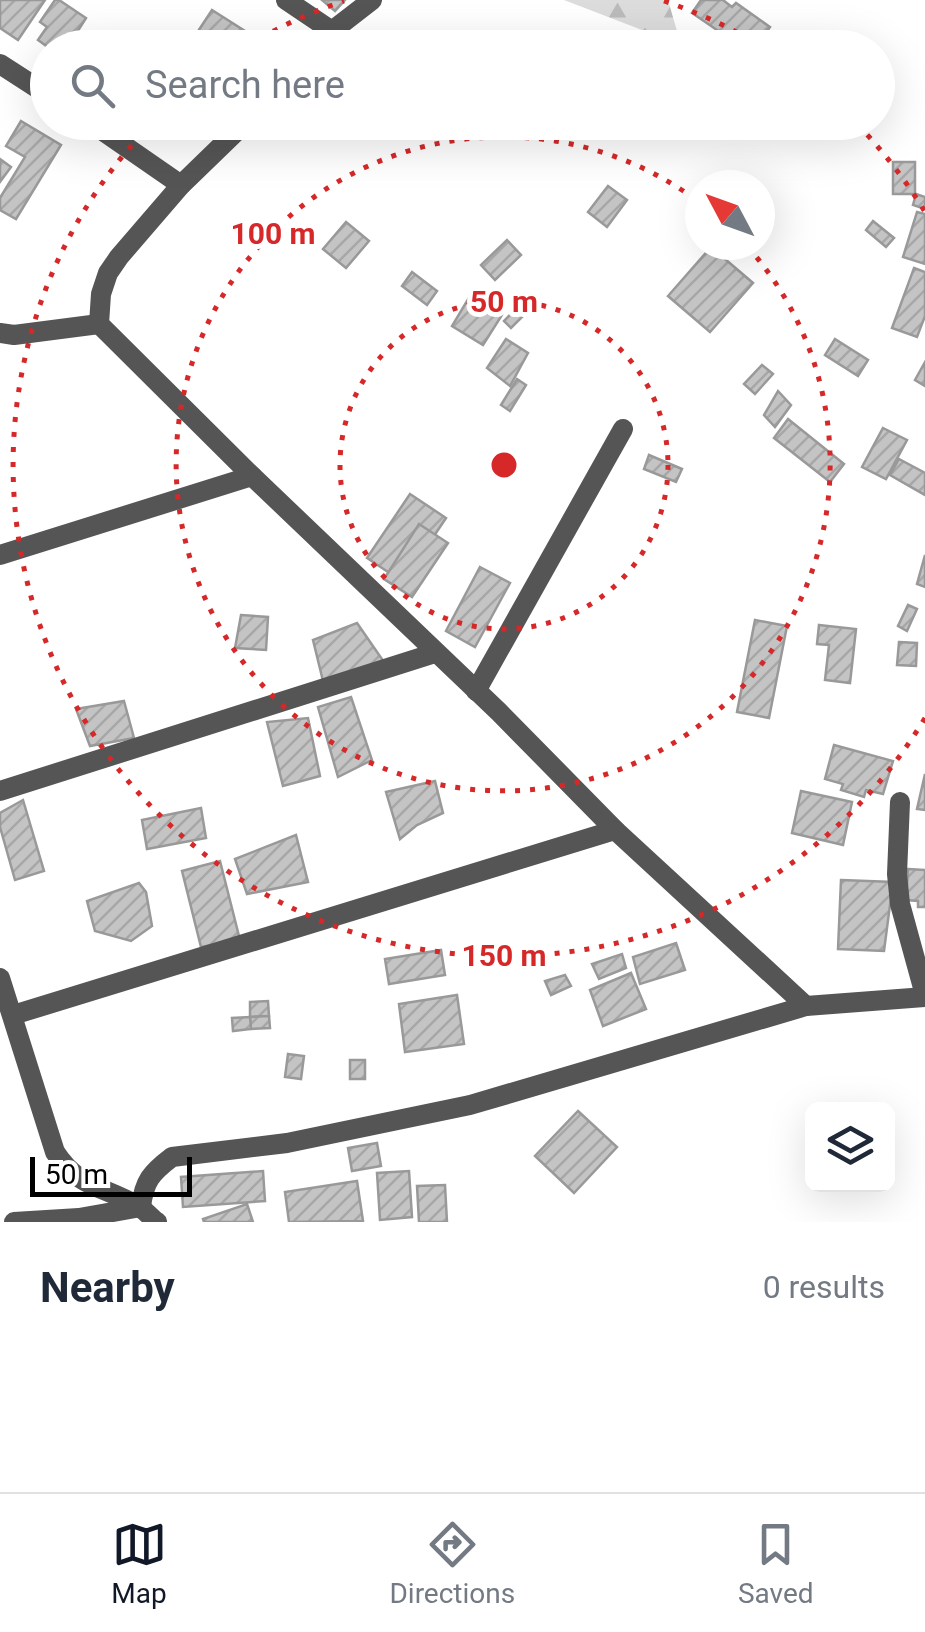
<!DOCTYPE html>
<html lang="en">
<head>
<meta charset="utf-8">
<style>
	:root { --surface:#fff; --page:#f6f6f7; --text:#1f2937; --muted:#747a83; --line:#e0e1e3; --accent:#111827 }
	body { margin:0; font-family:Roboto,sans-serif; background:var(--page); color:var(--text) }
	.controls { position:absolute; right:30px; bottom:30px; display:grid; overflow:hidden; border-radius:15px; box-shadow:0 10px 40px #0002 }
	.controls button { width:90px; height:90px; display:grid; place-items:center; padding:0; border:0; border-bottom:2px solid var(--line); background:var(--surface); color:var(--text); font:50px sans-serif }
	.compass { position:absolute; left:685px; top:170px; width:90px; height:90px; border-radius:50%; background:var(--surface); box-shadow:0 10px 40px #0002; rotate:311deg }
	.scale { position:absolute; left:30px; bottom:25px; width:162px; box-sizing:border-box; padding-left:10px; border:5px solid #000; border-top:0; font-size:28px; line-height:35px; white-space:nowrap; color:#000; -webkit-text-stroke:8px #fff; paint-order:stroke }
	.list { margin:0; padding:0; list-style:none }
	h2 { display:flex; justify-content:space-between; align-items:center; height:130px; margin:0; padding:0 40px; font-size:42px }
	h2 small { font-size:32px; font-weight:400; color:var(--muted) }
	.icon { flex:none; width:55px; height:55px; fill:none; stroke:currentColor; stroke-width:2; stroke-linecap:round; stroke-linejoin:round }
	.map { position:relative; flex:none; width:925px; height:1222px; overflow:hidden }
	.search { position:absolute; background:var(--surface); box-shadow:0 10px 40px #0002; left:30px; right:30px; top:30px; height:110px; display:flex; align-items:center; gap:25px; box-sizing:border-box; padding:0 35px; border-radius:55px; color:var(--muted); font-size:38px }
	.sheet { height:270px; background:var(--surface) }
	nav { display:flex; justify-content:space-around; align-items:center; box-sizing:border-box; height:140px; border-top:2px solid var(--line); background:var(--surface); font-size:28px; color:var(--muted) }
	nav a { display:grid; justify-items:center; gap:5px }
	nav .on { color:var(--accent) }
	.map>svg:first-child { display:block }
	.forest { fill:url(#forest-firs) }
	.building { fill:url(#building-hatch); stroke:#999; stroke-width:2.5 }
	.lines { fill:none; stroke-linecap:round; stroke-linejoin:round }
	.street { stroke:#555; stroke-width:20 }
	.ring { fill:none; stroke:#d62828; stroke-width:5; stroke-dasharray:5 10 }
	.centre { fill:#d62828; stroke:#fff; stroke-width:5 }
	.ring-label { font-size:30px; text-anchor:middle; font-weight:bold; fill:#d62828; stroke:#fff; stroke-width:10; stroke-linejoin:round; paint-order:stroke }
</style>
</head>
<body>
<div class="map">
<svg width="925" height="1222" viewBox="0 0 925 1222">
	<defs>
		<pattern id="forest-firs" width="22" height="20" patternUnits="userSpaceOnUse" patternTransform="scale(2.5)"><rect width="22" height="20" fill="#dcdcdc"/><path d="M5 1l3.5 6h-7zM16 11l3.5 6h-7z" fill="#bbb"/></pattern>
		<pattern id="building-hatch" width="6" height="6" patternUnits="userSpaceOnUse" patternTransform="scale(2.5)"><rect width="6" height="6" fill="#c4c4c4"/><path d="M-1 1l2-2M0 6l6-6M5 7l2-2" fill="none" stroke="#a7a7a7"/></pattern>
	</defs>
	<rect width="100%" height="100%" fill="#fff"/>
	<path class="forest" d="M 564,0 L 668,0 L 679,38 L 655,35 Z"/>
	<g class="building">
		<path d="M 0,0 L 45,0 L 18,40 L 0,28 Z"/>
		<path d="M 55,0 L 59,0 L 86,18 L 67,48 L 49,48 L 38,40 L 47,27 L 40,22 Z"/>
		<path d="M 322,0 L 345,0 L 335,11 Z"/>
		<path d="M 701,0 L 723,0 L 732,7 L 736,3 L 770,27 L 755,48 L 705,48 L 717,30 L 692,13 Z"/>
		<path d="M 212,10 L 270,47 L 200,48 L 191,42 Z"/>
		<path d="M 21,121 L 61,145 L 16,219 L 0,210 L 0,198 L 25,157 L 6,146 Z"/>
		<path d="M 0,159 L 11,167 L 0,182 Z"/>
		<rect x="893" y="162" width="22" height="32"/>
		<path d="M 608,186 L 627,200 L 607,227 L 588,212 Z"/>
		<path d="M 916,194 L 925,197 L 925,209 L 913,205 Z"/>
		<path d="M 917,212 L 925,214 L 925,264 L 903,257 Z"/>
		<path d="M 873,221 L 894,238 L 886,247 L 866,230 Z"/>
		<path d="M 346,222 L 369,241 L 346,268 L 323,249 Z"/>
		<path d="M 507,240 L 521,255 L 495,280 L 481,265 Z"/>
		<path d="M 711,247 L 753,283 L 710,332 L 668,296 Z"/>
		<path d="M 914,268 L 925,272 L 925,316 L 917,337 L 892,328 Z"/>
		<path d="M 412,272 L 437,291 L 427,305 L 402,286 Z"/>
		<path d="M 470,296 L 502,315 L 483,345 L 452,326 Z"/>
		<path d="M 525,299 L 533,306 L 511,328 L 504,321 Z"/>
		<path d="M 506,339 L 528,353 L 510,386 L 487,368 Z"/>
		<path d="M 835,339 L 868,360 L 858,376 L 825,355 Z"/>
		<path d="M 925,362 L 925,386 L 915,380 Z"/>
		<path d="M 762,365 L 773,374 L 755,394 L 744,384 Z"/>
		<path d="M 517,379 L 526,385 L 510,411 L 501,405 Z"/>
		<path d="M 778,391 L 791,405 L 775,427 L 764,415 Z"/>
		<path d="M 788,419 L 844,464 L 830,482 L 774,438 Z"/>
		<path d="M 883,428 L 907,440 L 886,479 L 862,467 Z"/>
		<path d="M 649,455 L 682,469 L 676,482 L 644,469 Z"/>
		<path d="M 899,459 L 925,473 L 925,495 L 890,475 Z"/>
		<path d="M 410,494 L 446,518 L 403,582 L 367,558 Z"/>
		<path d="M 419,524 L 448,543 L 412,597 L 384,579 Z"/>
		<path d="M 925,555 L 925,587 L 917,584 Z"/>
		<path d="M 480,567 L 510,583 L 475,647 L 446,631 Z"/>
		<path d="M 908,605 L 917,609 L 907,631 L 898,626 Z"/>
		<path d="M 241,615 L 268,617 L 266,650 L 235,648 Z"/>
		<path d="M 755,620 L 787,626 L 769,718 L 737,712 Z"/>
		<path d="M 357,623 L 384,662 L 323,681 L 313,640 Z"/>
		<path d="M 819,625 L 856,629 L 850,683 L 825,680 L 829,645 L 817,644 Z"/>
		<path d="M 899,642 L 917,643 L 916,666 L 897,665 Z"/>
		<path d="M 351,697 L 372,760 L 338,777 L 318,707 Z"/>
		<path d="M 124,701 L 134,738 L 90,746 L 76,709 Z"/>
		<path d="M 308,718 L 320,776 L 283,786 L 267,722 Z"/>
		<path d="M 834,745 L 893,761 L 883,794 L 866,790 L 864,797 L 841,790 L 843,784 L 825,779 Z"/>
		<path d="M 925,774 L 925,810 L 917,809 Z"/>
		<path d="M 435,781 L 443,813 L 417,825 L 400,839 L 386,792 Z"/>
		<path d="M 801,791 L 852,802 L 843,845 L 792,833 Z"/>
		<path d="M 23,800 L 44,871 L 15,880 L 0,827 L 0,813 Z"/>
		<path d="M 201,808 L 206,838 L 147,849 L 142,820 Z"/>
		<path d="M 296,835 L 308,882 L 247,894 L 235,859 Z"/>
		<path d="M 220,861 L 240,940 L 201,947 L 182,871 Z"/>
		<path d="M 908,869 L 925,870 L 925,907 L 918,907 L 918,901 L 906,900 Z"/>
		<path d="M 841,880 L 893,882 L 884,951 L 838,949 Z"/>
		<path d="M 139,883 L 146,892 L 152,926 L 131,941 L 95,931 L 87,901 Z"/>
		<path d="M 676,943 L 685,970 L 640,984 L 633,957 Z"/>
		<path d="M 441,950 L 445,975 L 389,984 L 385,959 Z"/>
		<path d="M 622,954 L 626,968 L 599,979 L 592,964 Z"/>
		<path d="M 631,973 L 646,1009 L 603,1026 L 590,990 Z"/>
		<path d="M 565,975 L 571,986 L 551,995 L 545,981 Z"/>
		<path d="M 457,995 L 464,1044 L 405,1052 L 399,1004 Z"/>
		<path d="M 268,1001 L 269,1016 L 250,1017 L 250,1002 Z"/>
		<path d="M 269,1016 L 270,1028 L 251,1029 L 250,1017 Z"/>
		<path d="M 250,1017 L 251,1029 L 233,1031 L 232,1018 Z"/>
		<path d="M 288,1054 L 304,1056 L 301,1079 L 285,1077 Z"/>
		<rect x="350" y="1060" width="15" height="19"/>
		<path d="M 578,1111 L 617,1147 L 574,1193 L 535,1156 Z"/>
		<path d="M 377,1143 L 381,1166 L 352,1171 L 348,1148 Z"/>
		<path d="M 263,1171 L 265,1201 L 183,1207 L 181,1177 Z"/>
		<path d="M 409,1171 L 412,1217 L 380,1220 L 377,1173 Z"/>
		<path d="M 357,1181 L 363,1221 L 289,1222 L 285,1192 Z"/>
		<path d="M 445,1185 L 447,1222 L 419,1222 L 417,1186 Z"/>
		<path d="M 247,1204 L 253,1222 L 204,1222 L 203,1219 Z"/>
	</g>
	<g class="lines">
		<g class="street">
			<path d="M 286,0 L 332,31"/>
			<path d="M 317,48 L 332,31 L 372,0"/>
			<path d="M 0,64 L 48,95"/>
			<path d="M 90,122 L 181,185"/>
			<path d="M 0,333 L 14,335 L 99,324"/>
			<path d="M 0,555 L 252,476"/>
			<path d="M 476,691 L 623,429"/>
			<path d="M 0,791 L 435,653"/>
			<path d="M 900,802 L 897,874 L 900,904 L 925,995"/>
			<path d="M 0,978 L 55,1152 C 78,1188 104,1186 138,1206 C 145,1210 150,1217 157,1222"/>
			<path d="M 806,1006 L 925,997"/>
			<path d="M 13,1015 L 615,830"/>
			<path d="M 141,1207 C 144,1181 151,1173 172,1157 L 287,1143 L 470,1105 L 806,1006 L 615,830 L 499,712 L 252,476 L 99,324 L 101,294 L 108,273 L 119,257 L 181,185 L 246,122"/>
			<path d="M 14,1222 L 79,1218 L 141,1207"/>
		</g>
	</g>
	<g class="ring">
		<circle cx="504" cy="465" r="164"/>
		<path d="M747 246A327 327 0 1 1 699 202"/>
		<path d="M925 718A491 491 0 1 1 151 124M247 46A491 491 0 0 1 344 1M664 1A491 491 0 0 1 761 46M857 124A491 491 0 0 1 925 212"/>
	</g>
	<circle cx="504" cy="465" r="15" class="centre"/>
	<g class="ring-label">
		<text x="273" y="244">100 m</text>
		<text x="504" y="312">50 m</text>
		<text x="504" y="966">150 m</text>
	</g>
</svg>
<div class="controls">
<button><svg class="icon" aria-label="layers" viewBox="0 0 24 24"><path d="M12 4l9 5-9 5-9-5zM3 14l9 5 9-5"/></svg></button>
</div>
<svg class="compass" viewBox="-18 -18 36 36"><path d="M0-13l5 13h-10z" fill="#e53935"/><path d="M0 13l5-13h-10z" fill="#747a83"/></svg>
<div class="scale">50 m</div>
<div class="search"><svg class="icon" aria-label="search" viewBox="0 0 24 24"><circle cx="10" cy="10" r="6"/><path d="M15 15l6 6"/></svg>Search here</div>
</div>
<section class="sheet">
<h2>Nearby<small>0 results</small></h2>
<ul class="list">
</ul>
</section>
<nav>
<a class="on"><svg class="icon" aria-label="map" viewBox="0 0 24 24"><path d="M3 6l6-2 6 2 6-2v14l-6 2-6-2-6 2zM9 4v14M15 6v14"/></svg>Map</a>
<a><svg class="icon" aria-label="directions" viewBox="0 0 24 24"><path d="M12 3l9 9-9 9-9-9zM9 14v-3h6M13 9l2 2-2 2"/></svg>Directions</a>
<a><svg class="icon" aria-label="saved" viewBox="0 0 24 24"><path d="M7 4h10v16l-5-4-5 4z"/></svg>Saved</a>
</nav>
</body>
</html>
